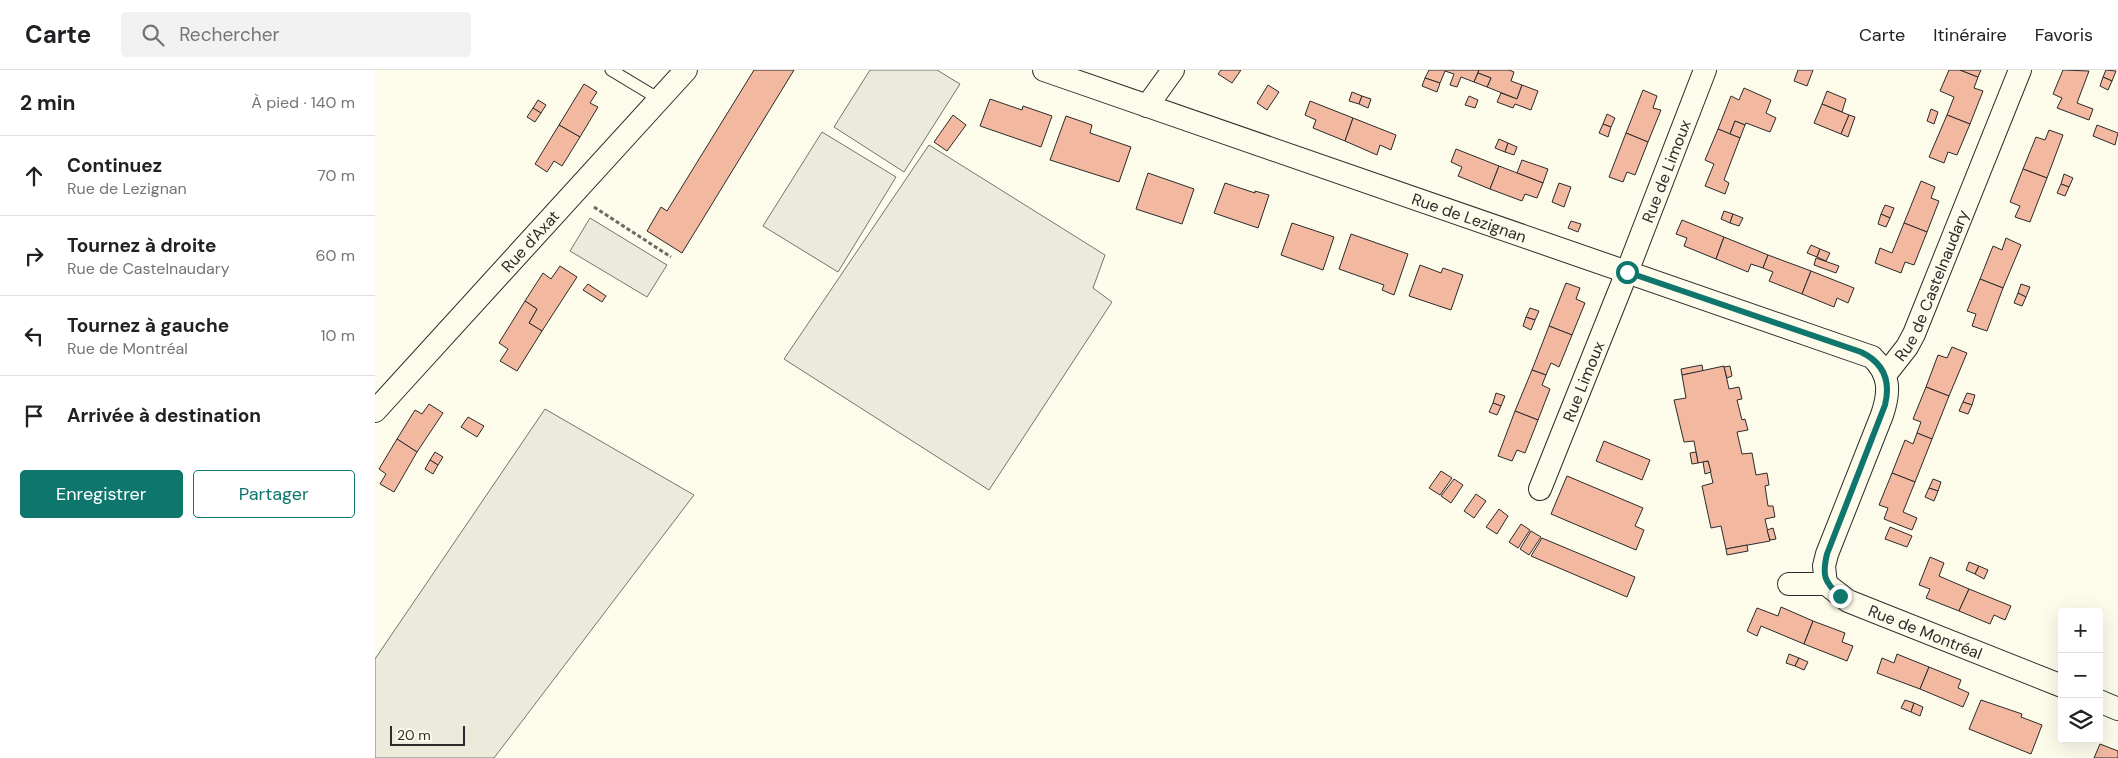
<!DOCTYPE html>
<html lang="fr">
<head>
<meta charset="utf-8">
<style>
	:root { --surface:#fff; --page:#f2f2f2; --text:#202124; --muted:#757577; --line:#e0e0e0; --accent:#0f766e }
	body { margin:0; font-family:"DM Sans",sans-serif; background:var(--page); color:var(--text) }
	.controls { position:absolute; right:15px; bottom:15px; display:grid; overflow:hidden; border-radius:5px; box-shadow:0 5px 20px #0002 }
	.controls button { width:45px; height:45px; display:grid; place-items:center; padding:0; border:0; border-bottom:1px solid var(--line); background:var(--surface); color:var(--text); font:25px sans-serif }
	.scale { position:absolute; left:15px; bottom:12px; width:75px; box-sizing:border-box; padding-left:5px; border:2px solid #2b2b2b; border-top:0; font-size:14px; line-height:18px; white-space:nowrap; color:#2b2b2b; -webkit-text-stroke:4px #fdfbea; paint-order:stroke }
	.stop { position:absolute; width:15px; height:15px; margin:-11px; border:4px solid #0f766e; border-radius:50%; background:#fff }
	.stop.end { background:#0f766e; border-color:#fff; box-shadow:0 1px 5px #0008 }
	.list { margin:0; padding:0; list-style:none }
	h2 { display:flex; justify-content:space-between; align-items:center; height:65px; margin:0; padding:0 20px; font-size:21px }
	h2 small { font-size:16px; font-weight:400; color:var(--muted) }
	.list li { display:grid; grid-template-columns:32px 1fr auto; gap:15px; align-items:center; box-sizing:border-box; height:80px; padding:0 20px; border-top:1px solid var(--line) }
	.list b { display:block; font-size:19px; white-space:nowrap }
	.list p { margin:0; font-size:16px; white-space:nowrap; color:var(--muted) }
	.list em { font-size:16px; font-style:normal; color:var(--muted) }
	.actions { display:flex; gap:10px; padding:15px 20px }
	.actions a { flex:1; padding:11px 0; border:1px solid var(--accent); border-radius:5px; text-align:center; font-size:18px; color:var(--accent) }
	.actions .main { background:var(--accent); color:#fff }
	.icon { flex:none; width:28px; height:28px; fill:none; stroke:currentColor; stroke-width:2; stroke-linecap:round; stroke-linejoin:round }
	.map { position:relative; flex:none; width:1743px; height:688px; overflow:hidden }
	header { display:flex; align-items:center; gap:30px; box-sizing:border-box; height:70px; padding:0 25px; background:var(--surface); border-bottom:1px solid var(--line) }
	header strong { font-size:24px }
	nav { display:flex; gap:28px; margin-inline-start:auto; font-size:18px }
	.search { width:350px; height:45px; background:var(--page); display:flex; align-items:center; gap:12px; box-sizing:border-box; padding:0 18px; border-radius:5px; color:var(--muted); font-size:19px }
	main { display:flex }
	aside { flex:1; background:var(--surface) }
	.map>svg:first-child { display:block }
	.green { fill:#ecebdb; stroke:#74746e }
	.parking { fill:#eceadb; stroke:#74746e }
	.building { fill:#f2b8a0; stroke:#2b2b2b }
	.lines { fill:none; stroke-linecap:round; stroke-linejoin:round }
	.lane-casing { stroke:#2b2b2b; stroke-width:13 }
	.street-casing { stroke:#2b2b2b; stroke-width:24 }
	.path { stroke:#6a6964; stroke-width:3; stroke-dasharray:4 2.5; stroke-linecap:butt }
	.lane { stroke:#fdfbea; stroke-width:11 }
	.street { stroke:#fdfbea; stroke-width:22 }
	.route { stroke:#0f766e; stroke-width:6 }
	.labels { text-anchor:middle; stroke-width:4; stroke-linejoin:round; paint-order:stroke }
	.street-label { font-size:16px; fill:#2b2b2b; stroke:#fdfbea }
</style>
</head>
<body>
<header>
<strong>Carte</strong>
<div class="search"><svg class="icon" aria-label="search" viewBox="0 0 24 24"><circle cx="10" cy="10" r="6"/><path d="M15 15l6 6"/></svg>Rechercher</div>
<nav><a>Carte</a><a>Itinéraire</a><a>Favoris</a></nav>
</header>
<main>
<aside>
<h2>2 min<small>À pied · 140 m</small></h2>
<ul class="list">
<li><svg class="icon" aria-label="ahead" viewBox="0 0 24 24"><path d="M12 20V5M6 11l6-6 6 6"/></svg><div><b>Continuez</b><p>Rue de Lezignan</p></div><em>70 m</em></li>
<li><svg class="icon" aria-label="right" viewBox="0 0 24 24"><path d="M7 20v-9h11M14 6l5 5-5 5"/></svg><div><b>Tournez à droite</b><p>Rue de Castelnaudary</p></div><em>60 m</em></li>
<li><svg class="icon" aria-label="left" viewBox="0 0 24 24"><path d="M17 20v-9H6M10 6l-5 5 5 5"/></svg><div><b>Tournez à gauche</b><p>Rue de Montréal</p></div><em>10 m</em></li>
<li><svg class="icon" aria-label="arrive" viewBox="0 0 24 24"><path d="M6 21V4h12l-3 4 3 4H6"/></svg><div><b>Arrivée à destination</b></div></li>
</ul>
<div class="actions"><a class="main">Enregistrer</a><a>Partager</a></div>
</aside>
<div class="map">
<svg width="1743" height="688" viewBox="0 0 1743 688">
	<rect width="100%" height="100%" fill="#fdfbea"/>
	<g class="green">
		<path d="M 447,62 L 521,107 L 463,202 L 388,156 Z"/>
		<path d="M 554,75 L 730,185 L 718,218 L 737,232 L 614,420 L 409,289 Z"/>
		<path d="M 215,148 L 292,195 L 272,227 L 195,181 Z"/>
		<path d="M 170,339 L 319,425 L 119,688 L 0,688 L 0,589 Z"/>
	</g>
	<path class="parking" d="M 495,0 L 562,0 L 585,14 L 529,102 L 459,57 Z"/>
	<g class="building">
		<path d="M 379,0 L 419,0 L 307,183 L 272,161 L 286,137 L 292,141 Z"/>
		<path d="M 846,0 L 866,0 L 857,13 L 843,4 Z"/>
		<path d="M 1054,0 L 1104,0 L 1099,12 L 1086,7 L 1082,17 L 1075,15 L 1079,4 L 1070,1 L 1065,13 L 1050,8 Z"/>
		<path d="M 1104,0 L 1134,0 L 1139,2 L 1136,11 L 1147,15 L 1142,29 L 1112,17 L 1116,8 L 1103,3 Z"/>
		<path d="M 1423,0 L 1438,0 L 1432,16 L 1419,11 Z"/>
		<path d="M 1574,0 L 1585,0 L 1603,7 L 1599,18 L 1608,21 L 1595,54 L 1572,45 L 1579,27 L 1565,21 Z"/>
		<path d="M 1585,0 L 1606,0 L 1603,7 Z"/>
		<path d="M 1688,0 L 1714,1 L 1702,33 L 1718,39 L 1714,50 L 1682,38 L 1687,28 L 1678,24 Z"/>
		<path d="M 1731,0 L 1741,1 L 1737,11 L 1728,7 Z"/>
		<path d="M 1103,3 L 1116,8 L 1112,17 L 1099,12 Z"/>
		<path d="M 1728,7 L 1737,11 L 1733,20 L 1725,16 Z"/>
		<path d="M 1050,8 L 1065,13 L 1062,22 L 1047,16 Z"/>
		<path d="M 209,14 L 222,22 L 215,33 L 223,37 L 205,67 L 184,55 Z"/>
		<path d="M 893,15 L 904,22 L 892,40 L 882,33 Z"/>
		<path d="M 1147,15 L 1163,21 L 1156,40 L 1140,34 L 1138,38 L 1122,32 L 1126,23 L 1142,29 Z"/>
		<path d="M 1369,18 L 1396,30 L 1391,43 L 1401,48 L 1395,62 L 1371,53 L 1370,55 L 1360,51 L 1355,64 L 1343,59 L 1356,26 L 1364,30 Z"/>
		<path d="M 1268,20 L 1282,26 L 1278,38 L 1286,40 L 1273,72 L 1251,63 Z"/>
		<path d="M 1452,21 L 1471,29 L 1467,42 L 1447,34 Z"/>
		<path d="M 977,22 L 987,26 L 984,34 L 974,31 Z"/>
		<path d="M 987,26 L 996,29 L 993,38 L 984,34 Z"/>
		<path d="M 1094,26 L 1103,30 L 1100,38 L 1090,35 Z"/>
		<path d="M 615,29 L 647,40 L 648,36 L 677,46 L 666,77 L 605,56 Z"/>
		<path d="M 163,30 L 171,35 L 166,43 L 158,38 Z"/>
		<path d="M 935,31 L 978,48 L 970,71 L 938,58 L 941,50 L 930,45 Z"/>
		<path d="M 1447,34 L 1474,45 L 1466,64 L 1439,53 Z"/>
		<path d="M 158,38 L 166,43 L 160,52 L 152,47 Z"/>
		<path d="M 1556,39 L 1563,42 L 1559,54 L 1552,51 Z"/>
		<path d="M 1232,44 L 1240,48 L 1236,57 L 1228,54 Z"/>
		<path d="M 578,45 L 591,55 L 572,81 L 559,72 Z"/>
		<path d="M 1474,45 L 1480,47 L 1473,67 L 1466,64 Z"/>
		<path d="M 1572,45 L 1595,54 L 1582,85 L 1573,82 L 1569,93 L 1554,87 Z"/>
		<path d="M 691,46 L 717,55 L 715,63 L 756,77 L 744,112 L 675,90 Z"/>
		<path d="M 978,48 L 1021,65 L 1016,80 L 1005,75 L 1002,85 L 970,71 Z"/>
		<path d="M 1360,51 L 1370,55 L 1365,68 L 1355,64 Z"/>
		<path d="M 1228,54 L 1236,57 L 1233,67 L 1224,63 Z"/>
		<path d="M 184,55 L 205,67 L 187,96 L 179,91 L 172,102 L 160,94 Z"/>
		<path d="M 1722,55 L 1743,63 L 1740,75 L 1718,66 Z"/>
		<path d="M 1343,59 L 1365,68 L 1349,110 L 1354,113 L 1350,124 L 1330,116 L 1339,94 L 1330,90 Z"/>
		<path d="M 1674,60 L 1688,65 L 1672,108 L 1648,99 L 1661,67 L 1670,70 Z"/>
		<path d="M 1251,63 L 1273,72 L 1260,105 L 1252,102 L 1248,112 L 1234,107 Z"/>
		<path d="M 1124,69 L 1133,73 L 1130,82 L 1120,78 Z"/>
		<path d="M 1133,73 L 1142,77 L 1139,85 L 1130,82 Z"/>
		<path d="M 1081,79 L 1124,96 L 1115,119 L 1083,106 L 1087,97 L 1076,92 Z"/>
		<path d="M 1147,90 L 1173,99 L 1168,113 L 1142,103 Z"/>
		<path d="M 1124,96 L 1168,113 L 1162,128 L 1150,124 L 1147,131 L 1115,119 Z"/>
		<path d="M 1648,99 L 1672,108 L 1655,152 L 1640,147 L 1645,136 L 1635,132 Z"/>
		<path d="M 773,103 L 819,119 L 807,154 L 761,139 Z"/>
		<path d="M 1689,104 L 1698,108 L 1694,117 L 1686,114 Z"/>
		<path d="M 1546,111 L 1560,117 L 1556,128 L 1564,131 L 1552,162 L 1529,153 Z"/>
		<path d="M 850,113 L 880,123 L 880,121 L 894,125 L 883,158 L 839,143 Z"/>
		<path d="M 1184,113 L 1196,117 L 1189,137 L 1177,132 Z"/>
		<path d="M 1686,114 L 1694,117 L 1690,126 L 1682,123 Z"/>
		<path d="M 1510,135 L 1519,138 L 1515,148 L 1506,144 Z"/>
		<path d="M 1349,141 L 1358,144 L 1355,153 L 1346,149 Z"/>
		<path d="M 1358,144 L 1368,148 L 1364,156 L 1355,153 Z"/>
		<path d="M 1506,144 L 1515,148 L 1511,157 L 1503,154 Z"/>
		<path d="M 1307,150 L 1349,167 L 1341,189 L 1309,176 L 1312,168 L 1301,164 Z"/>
		<path d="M 1196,151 L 1206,154 L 1203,162 L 1193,158 Z"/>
		<path d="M 917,153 L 959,167 L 948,200 L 906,185 Z"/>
		<path d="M 1529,153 L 1552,162 L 1539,195 L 1530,192 L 1526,203 L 1500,193 L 1505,178 L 1517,183 Z"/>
		<path d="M 976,164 L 1033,184 L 1019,225 L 1007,220 L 1009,215 L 964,199 Z"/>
		<path d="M 1349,167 L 1393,185 L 1388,198 L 1376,194 L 1373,202 L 1341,189 Z"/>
		<path d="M 1631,168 L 1646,175 L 1628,218 L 1605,209 L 1618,176 L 1627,180 Z"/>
		<path d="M 1436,175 L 1445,179 L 1442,187 L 1432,183 Z"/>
		<path d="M 1445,179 L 1455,183 L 1451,191 L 1442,187 Z"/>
		<path d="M 1393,185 L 1436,201 L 1427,224 L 1394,211 L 1398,202 L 1388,198 Z"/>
		<path d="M 1441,188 L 1464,196 L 1461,203 L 1439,195 Z"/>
		<path d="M 1045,195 L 1066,203 L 1068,198 L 1088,205 L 1076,240 L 1034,226 Z"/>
		<path d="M 185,196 L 202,207 L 167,261 L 154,253 L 162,239 L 150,231 L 168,203 L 176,209 Z"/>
		<path d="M 1436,201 L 1479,218 L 1473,233 L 1462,228 L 1459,237 L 1427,224 Z"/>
		<path d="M 1605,209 L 1628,218 L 1612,261 L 1597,256 L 1601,244 L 1592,241 Z"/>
		<path d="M 1191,213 L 1205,218 L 1201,229 L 1210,233 L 1197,265 L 1174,256 Z"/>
		<path d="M 213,214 L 231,226 L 227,232 L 208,220 Z"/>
		<path d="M 1646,214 L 1655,217 L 1651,227 L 1643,223 Z"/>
		<path d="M 1643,223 L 1651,227 L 1647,236 L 1639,233 Z"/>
		<path d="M 150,231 L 162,239 L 154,253 L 167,261 L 142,301 L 125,291 L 133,279 L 124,273 Z"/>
		<path d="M 1155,238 L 1164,241 L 1160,250 L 1151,247 Z"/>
		<path d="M 1151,247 L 1160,250 L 1156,260 L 1148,256 Z"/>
		<path d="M 1174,256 L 1197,265 L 1184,297 L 1176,293 L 1171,305 L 1157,300 Z"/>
		<path d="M 1577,277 L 1592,283 L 1574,326 L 1551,317 L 1563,285 L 1572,288 Z"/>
		<path d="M 1327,295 L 1328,301 L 1307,305 L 1306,299 Z"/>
		<path d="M 1349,296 L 1354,319 L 1364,317 L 1367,329 L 1362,330 L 1367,350 L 1370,349 L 1373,360 L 1362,362 L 1367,384 L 1377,383 L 1381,405 L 1392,403 L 1394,415 L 1390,416 L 1393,436 L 1398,436 L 1400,447 L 1390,449 L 1395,471 L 1351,479 L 1346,456 L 1336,458 L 1327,416 L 1338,413 L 1333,391 L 1323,393 L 1319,371 L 1309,372 L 1299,330 L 1311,328 L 1307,305 Z"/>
		<path d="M 1355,296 L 1357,306 L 1352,308 L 1349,297 Z"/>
		<path d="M 1157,300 L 1171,305 L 1167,315 L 1175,319 L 1163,350 L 1140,341 Z"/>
		<path d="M 1551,317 L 1574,326 L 1557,369 L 1542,363 L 1546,352 L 1538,349 Z"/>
		<path d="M 1121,323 L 1130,326 L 1126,336 L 1118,333 Z"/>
		<path d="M 1592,323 L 1600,325 L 1597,335 L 1588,332 Z"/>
		<path d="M 1588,332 L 1597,335 L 1593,344 L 1584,341 Z"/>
		<path d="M 1118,333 L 1126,336 L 1122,345 L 1114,342 Z"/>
		<path d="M 54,334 L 68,343 L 42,382 L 22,369 L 40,340 L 47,344 Z"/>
		<path d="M 1140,341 L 1163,350 L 1150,383 L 1142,380 L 1137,391 L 1123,386 Z"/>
		<path d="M 93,347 L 109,356 L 102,367 L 86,357 Z"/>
		<path d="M 1542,363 L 1557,369 L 1540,412 L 1517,403 L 1530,370 L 1538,374 Z"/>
		<path d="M 22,369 L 42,382 L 19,422 L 5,414 L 11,404 L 4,399 Z"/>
		<path d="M 1229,371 L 1275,390 L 1267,410 L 1221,391 Z"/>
		<path d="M 60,382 L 68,387 L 63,395 L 55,390 Z"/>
		<path d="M 1321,382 L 1323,393 L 1317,394 L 1315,383 Z"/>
		<path d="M 55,390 L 63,395 L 58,404 L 50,399 Z"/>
		<path d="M 1333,391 L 1336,402 L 1330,404 L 1328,392 Z"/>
		<path d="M 1066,401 L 1077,408 L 1065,425 L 1054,418 Z"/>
		<path d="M 1517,403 L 1540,412 L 1528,442 L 1542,448 L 1537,460 L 1509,449 L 1513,438 L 1504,435 Z"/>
		<path d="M 1192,406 L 1268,438 L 1260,456 L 1269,460 L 1261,480 L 1176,444 Z"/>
		<path d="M 1079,409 L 1088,415 L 1076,433 L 1066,426 Z"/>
		<path d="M 1558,409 L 1566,412 L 1563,421 L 1554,418 Z"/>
		<path d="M 1554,418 L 1563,421 L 1559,431 L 1550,427 Z"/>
		<path d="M 1101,424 L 1111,431 L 1099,448 L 1089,441 Z"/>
		<path d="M 1124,439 L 1133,446 L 1122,464 L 1111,457 Z"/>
		<path d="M 1146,454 L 1155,460 L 1143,478 L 1134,472 Z"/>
		<path d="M 1515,457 L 1537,466 L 1532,477 L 1510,469 Z"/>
		<path d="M 1398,458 L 1401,469 L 1395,470 L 1392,460 Z"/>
		<path d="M 1156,461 L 1166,467 L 1154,485 L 1145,479 Z"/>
		<path d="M 1167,468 L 1260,507 L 1252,527 L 1156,486 Z"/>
		<path d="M 1372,475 L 1373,481 L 1352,485 L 1351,479 Z"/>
		<path d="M 1555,487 L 1569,493 L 1564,506 L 1594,519 L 1584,541 L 1551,528 L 1555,519 L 1544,515 Z"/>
		<path d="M 1594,492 L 1604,496 L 1600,504 L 1591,500 Z"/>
		<path d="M 1604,496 L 1613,500 L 1609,509 L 1600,504 Z"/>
		<path d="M 1594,519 L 1636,536 L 1630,550 L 1619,545 L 1615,554 L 1584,541 Z"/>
		<path d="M 1406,537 L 1438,551 L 1429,574 L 1386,556 L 1382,566 L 1372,561 L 1382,538 L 1403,546 Z"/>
		<path d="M 1438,551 L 1470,563 L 1467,572 L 1478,576 L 1472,591 L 1429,574 Z"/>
		<path d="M 1414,584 L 1424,588 L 1420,596 L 1411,593 Z"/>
		<path d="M 1522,584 L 1554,597 L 1545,619 L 1502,603 L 1507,588 L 1519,593 Z"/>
		<path d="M 1424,588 L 1433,592 L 1429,600 L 1420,596 Z"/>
		<path d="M 1554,597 L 1586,610 L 1583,618 L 1594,623 L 1588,637 L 1545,619 Z"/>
		<path d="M 1530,630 L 1539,633 L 1536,642 L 1526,638 Z"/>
		<path d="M 1606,630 L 1647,644 L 1646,647 L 1667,655 L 1656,684 L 1594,659 Z"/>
		<path d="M 1539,633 L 1548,637 L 1545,646 L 1536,642 Z"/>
		<path d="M 1725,674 L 1743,681 L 1743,688 L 1719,688 Z"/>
	</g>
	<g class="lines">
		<g class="lane-casing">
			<path id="lane" d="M 236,0 L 284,29"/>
		</g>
		<g class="street-casing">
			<g id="street">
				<path id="s1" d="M 669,0 L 1497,287 C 1515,304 1515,322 1507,345 L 1452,484 L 1449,496 L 1451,514"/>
				<path d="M 772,36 L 798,0"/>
				<path id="s2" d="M 1510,305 L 1532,277 L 1539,264 L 1645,0"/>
				<path id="s3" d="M 0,341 L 311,0"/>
				<path id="s4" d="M 1165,419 L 1252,202 L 1330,0"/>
				<path id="s5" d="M 1414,514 L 1451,514 L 1473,531 L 1687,616"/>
				<path d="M 1724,631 L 1743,639"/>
			</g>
		</g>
		<path class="path" d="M 219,137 L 296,187"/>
		<use href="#lane" class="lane"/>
		<use href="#street" class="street"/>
	</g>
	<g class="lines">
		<path class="route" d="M 1252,202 L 1486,282 C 1509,293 1516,311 1510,335 L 1452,484 C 1447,505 1449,512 1465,526"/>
	</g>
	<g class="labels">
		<g class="street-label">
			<text dy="6" stroke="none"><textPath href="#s4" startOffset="342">Rue de Limoux</textPath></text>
			<text dy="6" stroke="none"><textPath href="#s1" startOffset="450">Rue de Lezignan</textPath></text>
			<text dy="6" stroke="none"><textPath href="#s3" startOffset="230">Rue d'Axat</textPath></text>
			<text dy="6" stroke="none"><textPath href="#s2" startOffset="102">Rue de Castelnaudary</textPath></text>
			<text dy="6" stroke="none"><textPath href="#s4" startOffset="116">Rue Limoux</textPath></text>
			<text dy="6" stroke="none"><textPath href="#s5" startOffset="148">Rue de Montréal</textPath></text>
		</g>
	</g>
</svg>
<div class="controls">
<button>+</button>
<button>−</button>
<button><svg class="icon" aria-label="layers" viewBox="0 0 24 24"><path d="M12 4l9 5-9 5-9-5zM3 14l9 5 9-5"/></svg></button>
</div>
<div class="scale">20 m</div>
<div class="stop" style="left:1252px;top:202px"></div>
<div class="stop end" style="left:1465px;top:526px"></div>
</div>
</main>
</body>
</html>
